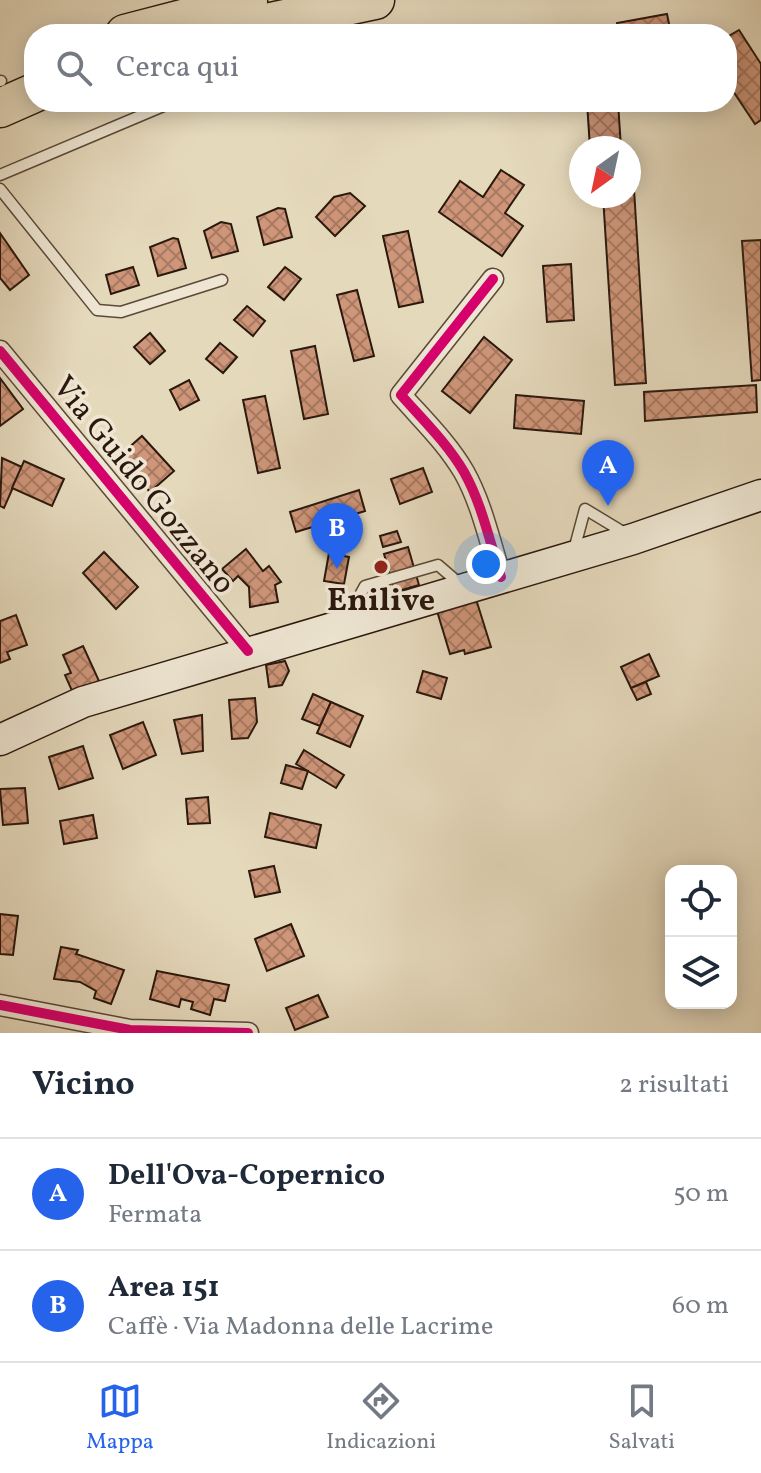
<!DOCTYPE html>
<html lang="it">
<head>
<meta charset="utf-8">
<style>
	:root { --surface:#fff; --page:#f6f6f7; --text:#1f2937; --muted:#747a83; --line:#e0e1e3; --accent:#2563eb }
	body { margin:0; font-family:Vollkorn,serif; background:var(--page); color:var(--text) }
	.controls { position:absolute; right:24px; bottom:24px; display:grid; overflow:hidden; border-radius:16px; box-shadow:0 4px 20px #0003 }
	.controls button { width:72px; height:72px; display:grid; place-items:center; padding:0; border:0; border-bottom:2px solid var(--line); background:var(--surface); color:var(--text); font:40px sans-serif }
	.compass { position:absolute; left:569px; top:136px; width:72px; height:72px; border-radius:50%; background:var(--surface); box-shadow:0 4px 20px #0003; rotate:213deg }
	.you { position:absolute; left:486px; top:564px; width:28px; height:28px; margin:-20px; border:6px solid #fff; border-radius:50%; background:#1a73e8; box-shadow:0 0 0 12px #1a73e833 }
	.badge { display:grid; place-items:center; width:52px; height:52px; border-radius:50%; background:var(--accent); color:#fff; font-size:26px; font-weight:700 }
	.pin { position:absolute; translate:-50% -66px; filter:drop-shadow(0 2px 4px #0008) }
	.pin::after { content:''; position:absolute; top:42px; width:28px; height:24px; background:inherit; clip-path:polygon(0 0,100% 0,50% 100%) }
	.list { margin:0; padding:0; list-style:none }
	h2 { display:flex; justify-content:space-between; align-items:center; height:104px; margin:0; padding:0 32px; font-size:34px }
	h2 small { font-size:26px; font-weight:400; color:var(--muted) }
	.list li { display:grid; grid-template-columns:52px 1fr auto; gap:24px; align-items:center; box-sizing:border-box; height:112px; padding:0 32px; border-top:2px solid var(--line) }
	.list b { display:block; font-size:30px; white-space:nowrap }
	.list p { margin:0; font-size:26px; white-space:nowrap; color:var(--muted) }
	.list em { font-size:26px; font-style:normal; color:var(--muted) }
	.icon { flex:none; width:44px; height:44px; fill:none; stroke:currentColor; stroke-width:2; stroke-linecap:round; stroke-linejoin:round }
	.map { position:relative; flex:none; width:761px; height:1033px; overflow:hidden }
	.search { position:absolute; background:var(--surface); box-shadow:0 4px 20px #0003; left:24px; right:24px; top:24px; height:88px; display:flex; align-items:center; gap:20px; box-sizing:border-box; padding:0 28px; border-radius:32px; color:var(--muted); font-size:30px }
	.sheet { height:328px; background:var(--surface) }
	nav { display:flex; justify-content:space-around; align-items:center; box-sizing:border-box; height:112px; border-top:2px solid var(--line); background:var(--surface); font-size:22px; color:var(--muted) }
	nav a { display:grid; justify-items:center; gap:4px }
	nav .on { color:var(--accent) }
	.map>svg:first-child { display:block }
	.building { fill:url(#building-cross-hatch); stroke:#2b180d; stroke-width:2 }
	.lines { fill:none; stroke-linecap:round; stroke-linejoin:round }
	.service-casing { stroke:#5a4839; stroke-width:13 }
	.minor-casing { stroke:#5a4839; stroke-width:23 }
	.secondary-casing { stroke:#2b180d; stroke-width:33 }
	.motorway-casing { stroke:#2b180d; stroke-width:41 }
	.service { stroke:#eee6d3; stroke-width:10 }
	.minor { stroke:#eee6d3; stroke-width:20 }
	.secondary { stroke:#eee6d3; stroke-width:30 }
	.motorway { stroke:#e5d9bc; stroke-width:38 }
	.cycleway-casing { stroke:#eee6d3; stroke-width:15 }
	.cycleway { stroke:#d6006c; stroke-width:10 }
	.poi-dot { fill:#8f2418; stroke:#eee6d3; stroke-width:3 }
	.labels { text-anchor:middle; stroke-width:7; stroke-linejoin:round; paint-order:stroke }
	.street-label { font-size:32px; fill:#2b180d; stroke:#eee6d3 }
	.poi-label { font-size:32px; font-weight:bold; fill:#2b180d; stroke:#eee6d3 }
</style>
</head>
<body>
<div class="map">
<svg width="761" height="1033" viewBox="0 0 761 1033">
	<defs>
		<pattern id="building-cross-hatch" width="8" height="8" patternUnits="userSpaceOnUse" patternTransform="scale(2)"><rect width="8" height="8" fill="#cf9679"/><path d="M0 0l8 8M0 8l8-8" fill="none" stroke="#a87962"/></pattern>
	</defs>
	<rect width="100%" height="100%" fill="#e5d9bc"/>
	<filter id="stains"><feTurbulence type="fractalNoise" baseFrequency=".0025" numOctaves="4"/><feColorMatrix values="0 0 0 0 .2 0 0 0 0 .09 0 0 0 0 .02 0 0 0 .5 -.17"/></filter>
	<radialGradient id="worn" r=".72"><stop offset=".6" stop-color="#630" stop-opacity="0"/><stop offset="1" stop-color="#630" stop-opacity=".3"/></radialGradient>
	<g class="building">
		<path d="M 667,14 L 671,34 L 619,34 L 617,23 Z"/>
		<path d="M 739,30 L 761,64 L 761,120 L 755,124 L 727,82 L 727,37 Z"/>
		<path d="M 587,102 L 618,102 L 621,148 L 590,148 Z"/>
		<path d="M 501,170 L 524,185 L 505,213 L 523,226 L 502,256 L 439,212 L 460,181 L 483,197 Z"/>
		<path d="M 634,189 L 646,383 L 615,385 L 603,196 L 629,196 L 629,190 Z"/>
		<path d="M 350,193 L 365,206 L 335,236 L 316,217 L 334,197 Z"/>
		<path d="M 278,208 L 285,209 L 292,237 L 264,245 L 257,217 Z"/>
		<path d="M 221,222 L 231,224 L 238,251 L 212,258 L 204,231 Z"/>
		<path d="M 408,231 L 423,302 L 399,307 L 383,236 Z"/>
		<path d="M 0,233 L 29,275 L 10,290 L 0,278 Z"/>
		<path d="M 173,238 L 178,239 L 186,268 L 158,276 L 150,247 Z"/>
		<path d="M 761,240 L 761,380 L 752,381 L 742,241 Z"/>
		<path d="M 571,264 L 574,320 L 547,322 L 543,266 Z"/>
		<path d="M 133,267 L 139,285 L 111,294 L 106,275 Z"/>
		<path d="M 285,267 L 301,279 L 284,300 L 268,287 Z"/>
		<path d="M 357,290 L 374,356 L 354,361 L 337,295 Z"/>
		<path d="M 247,306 L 265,321 L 253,336 L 234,320 Z"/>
		<path d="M 150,333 L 165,351 L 150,364 L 134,347 Z"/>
		<path d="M 484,337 L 512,360 L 470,413 L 442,391 Z"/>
		<path d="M 220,343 L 237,357 L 223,373 L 206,359 Z"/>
		<path d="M 315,346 L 328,414 L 304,419 L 291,351 Z"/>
		<path d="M 0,378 L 23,409 L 0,426 Z"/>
		<path d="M 189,380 L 199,400 L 180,410 L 170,390 Z"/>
		<path d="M 756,385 L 757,412 L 645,421 L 644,392 Z"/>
		<path d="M 516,395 L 584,401 L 581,434 L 514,428 Z"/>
		<path d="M 265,396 L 280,468 L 258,473 L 243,400 Z"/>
		<path d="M 142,436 L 174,471 L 150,492 L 118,457 Z"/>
		<path d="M 2,458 L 22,467 L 4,508 L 0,506 Z"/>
		<path d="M 24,461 L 64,479 L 52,506 L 12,488 Z"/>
		<path d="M 423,468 L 432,492 L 400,504 L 391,479 Z"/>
		<path d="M 359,490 L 365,511 L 296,532 L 290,512 Z"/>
		<path d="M 397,531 L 401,542 L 383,547 L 380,536 Z"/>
		<path d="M 408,547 L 419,585 L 395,592 L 384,554 Z"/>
		<path d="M 246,549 L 263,571 L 269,566 L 281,582 L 275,585 L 278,602 L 250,607 L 249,587 L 238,576 L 233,581 L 222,569 Z"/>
		<path d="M 104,552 L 138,587 L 116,609 L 83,573 Z"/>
		<path d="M 329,553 L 349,557 L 344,584 L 324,581 Z"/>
		<path d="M 476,599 L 491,647 L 465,654 L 464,650 L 450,654 L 437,611 Z"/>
		<path d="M 16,615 L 27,645 L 7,652 L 10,659 L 0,663 L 0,621 Z"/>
		<path d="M 83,646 L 99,681 L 73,693 L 65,675 L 71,673 L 63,655 Z"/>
		<path d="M 649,654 L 659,676 L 631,688 L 621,667 Z"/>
		<path d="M 285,661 L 289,671 L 282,685 L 269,687 L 266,665 Z"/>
		<path d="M 423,671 L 447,678 L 441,699 L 417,692 Z"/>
		<path d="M 646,682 L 651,694 L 637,700 L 631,688 Z"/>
		<path d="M 313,694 L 331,702 L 320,726 L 302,719 Z"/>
		<path d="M 255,698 L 257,722 L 248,738 L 232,739 L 229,700 Z"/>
		<path d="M 331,702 L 363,716 L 350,747 L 317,733 Z"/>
		<path d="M 202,715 L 203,751 L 182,754 L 174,720 Z"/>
		<path d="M 143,722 L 156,755 L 123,769 L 110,735 Z"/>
		<path d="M 83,746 L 93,778 L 59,789 L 49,757 Z"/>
		<path d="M 304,750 L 344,775 L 336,788 L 296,764 Z"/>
		<path d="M 286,765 L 308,771 L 302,789 L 281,783 Z"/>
		<path d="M 25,788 L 28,823 L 3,825 L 0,789 Z"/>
		<path d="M 208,797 L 210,823 L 188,824 L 186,799 Z"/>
		<path d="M 270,813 L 321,825 L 316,848 L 265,837 Z"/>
		<path d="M 93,815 L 97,838 L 64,844 L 60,821 Z"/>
		<path d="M 274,866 L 280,892 L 255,897 L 249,871 Z"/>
		<path d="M 0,914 L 18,916 L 13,955 L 0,954 Z"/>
		<path d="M 291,924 L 304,956 L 267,971 L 255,939 Z"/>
		<path d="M 61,947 L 78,950 L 76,954 L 124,970 L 111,1004 L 94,998 L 96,991 L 80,982 L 54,979 Z"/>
		<path d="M 157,971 L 229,985 L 225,1001 L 214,999 L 210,1015 L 191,1009 L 193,1002 L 181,999 L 179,1007 L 150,999 Z"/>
		<path d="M 318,995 L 328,1017 L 295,1030 L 286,1008 Z"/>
	</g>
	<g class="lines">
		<g class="service-casing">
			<g id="service">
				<path d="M 0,81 L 1,81"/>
				<path d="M 0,175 L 173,102"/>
				<path d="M 0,189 L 97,310 L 121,312 L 222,280"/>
				<path d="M 574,550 L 585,509 L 628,535"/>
				<path d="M 348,617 L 365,586 L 438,565 L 460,584"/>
			</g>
		</g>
		<g class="minor-casing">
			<g id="minor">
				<path d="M 493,279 L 401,395 C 423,420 447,443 464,472 C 482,504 490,543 501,577"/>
				<path d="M 0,351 L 248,651"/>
				<path d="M 0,1005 L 130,1030 L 248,1033"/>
			</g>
		</g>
		<g class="secondary-casing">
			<path id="secondary" d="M 0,740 L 83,702 L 633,539 L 761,495"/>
		</g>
		<g class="motorway-casing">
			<g id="motorway">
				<path d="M 125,34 L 248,2"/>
				<path d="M 214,34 L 375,0"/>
				<path d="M 0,108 L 34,93"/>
			</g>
		</g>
		<use href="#service" class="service"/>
		<use href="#minor" class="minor"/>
		<use href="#secondary" class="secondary"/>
		<use href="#motorway" class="motorway"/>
		<g class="cycleway-casing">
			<g id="cycleway">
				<path d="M 493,279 L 401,395 C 423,420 447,443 464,472 C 482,504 490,543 501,577"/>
				<path d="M 0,351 L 248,651"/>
				<path d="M 0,1005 L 130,1030 L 248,1033"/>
			</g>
		</g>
		<use href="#cycleway" class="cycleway"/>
	</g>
	<circle class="poi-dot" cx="381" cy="567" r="8"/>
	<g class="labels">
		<g class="street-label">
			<text transform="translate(145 484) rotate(51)" y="11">Via Guido Gozzano</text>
		</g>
		<g class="poi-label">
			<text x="381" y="610">Enilive</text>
		</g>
	</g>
	<rect width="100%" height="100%" filter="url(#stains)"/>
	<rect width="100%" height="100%" fill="url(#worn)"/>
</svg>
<div class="controls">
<button><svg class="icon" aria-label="locate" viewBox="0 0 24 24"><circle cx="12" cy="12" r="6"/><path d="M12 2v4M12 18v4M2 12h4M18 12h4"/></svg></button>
<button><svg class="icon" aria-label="layers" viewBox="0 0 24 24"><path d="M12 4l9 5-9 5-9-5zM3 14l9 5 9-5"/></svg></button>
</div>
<svg class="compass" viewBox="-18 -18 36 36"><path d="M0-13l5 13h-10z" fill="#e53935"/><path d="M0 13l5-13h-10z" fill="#747a83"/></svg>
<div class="you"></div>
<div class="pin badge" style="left:608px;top:506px">A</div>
<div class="pin badge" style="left:337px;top:569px">B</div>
<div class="search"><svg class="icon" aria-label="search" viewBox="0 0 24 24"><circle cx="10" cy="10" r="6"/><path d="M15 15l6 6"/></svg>Cerca qui</div>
</div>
<section class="sheet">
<h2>Vicino<small>2 risultati</small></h2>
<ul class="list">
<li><span class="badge">A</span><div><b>Dell'Ova-Copernico</b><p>Fermata</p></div><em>50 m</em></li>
<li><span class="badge">B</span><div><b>Area 151</b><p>Caffè · Via Madonna delle Lacrime</p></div><em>60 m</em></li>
</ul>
</section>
<nav>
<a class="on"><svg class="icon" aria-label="map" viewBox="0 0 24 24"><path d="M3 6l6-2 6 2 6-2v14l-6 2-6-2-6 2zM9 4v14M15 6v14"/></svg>Mappa</a>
<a><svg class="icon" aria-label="directions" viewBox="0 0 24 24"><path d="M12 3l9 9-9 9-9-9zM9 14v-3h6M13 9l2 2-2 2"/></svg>Indicazioni</a>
<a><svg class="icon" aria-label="saved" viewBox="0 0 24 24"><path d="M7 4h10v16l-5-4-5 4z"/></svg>Salvati</a>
</nav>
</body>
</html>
